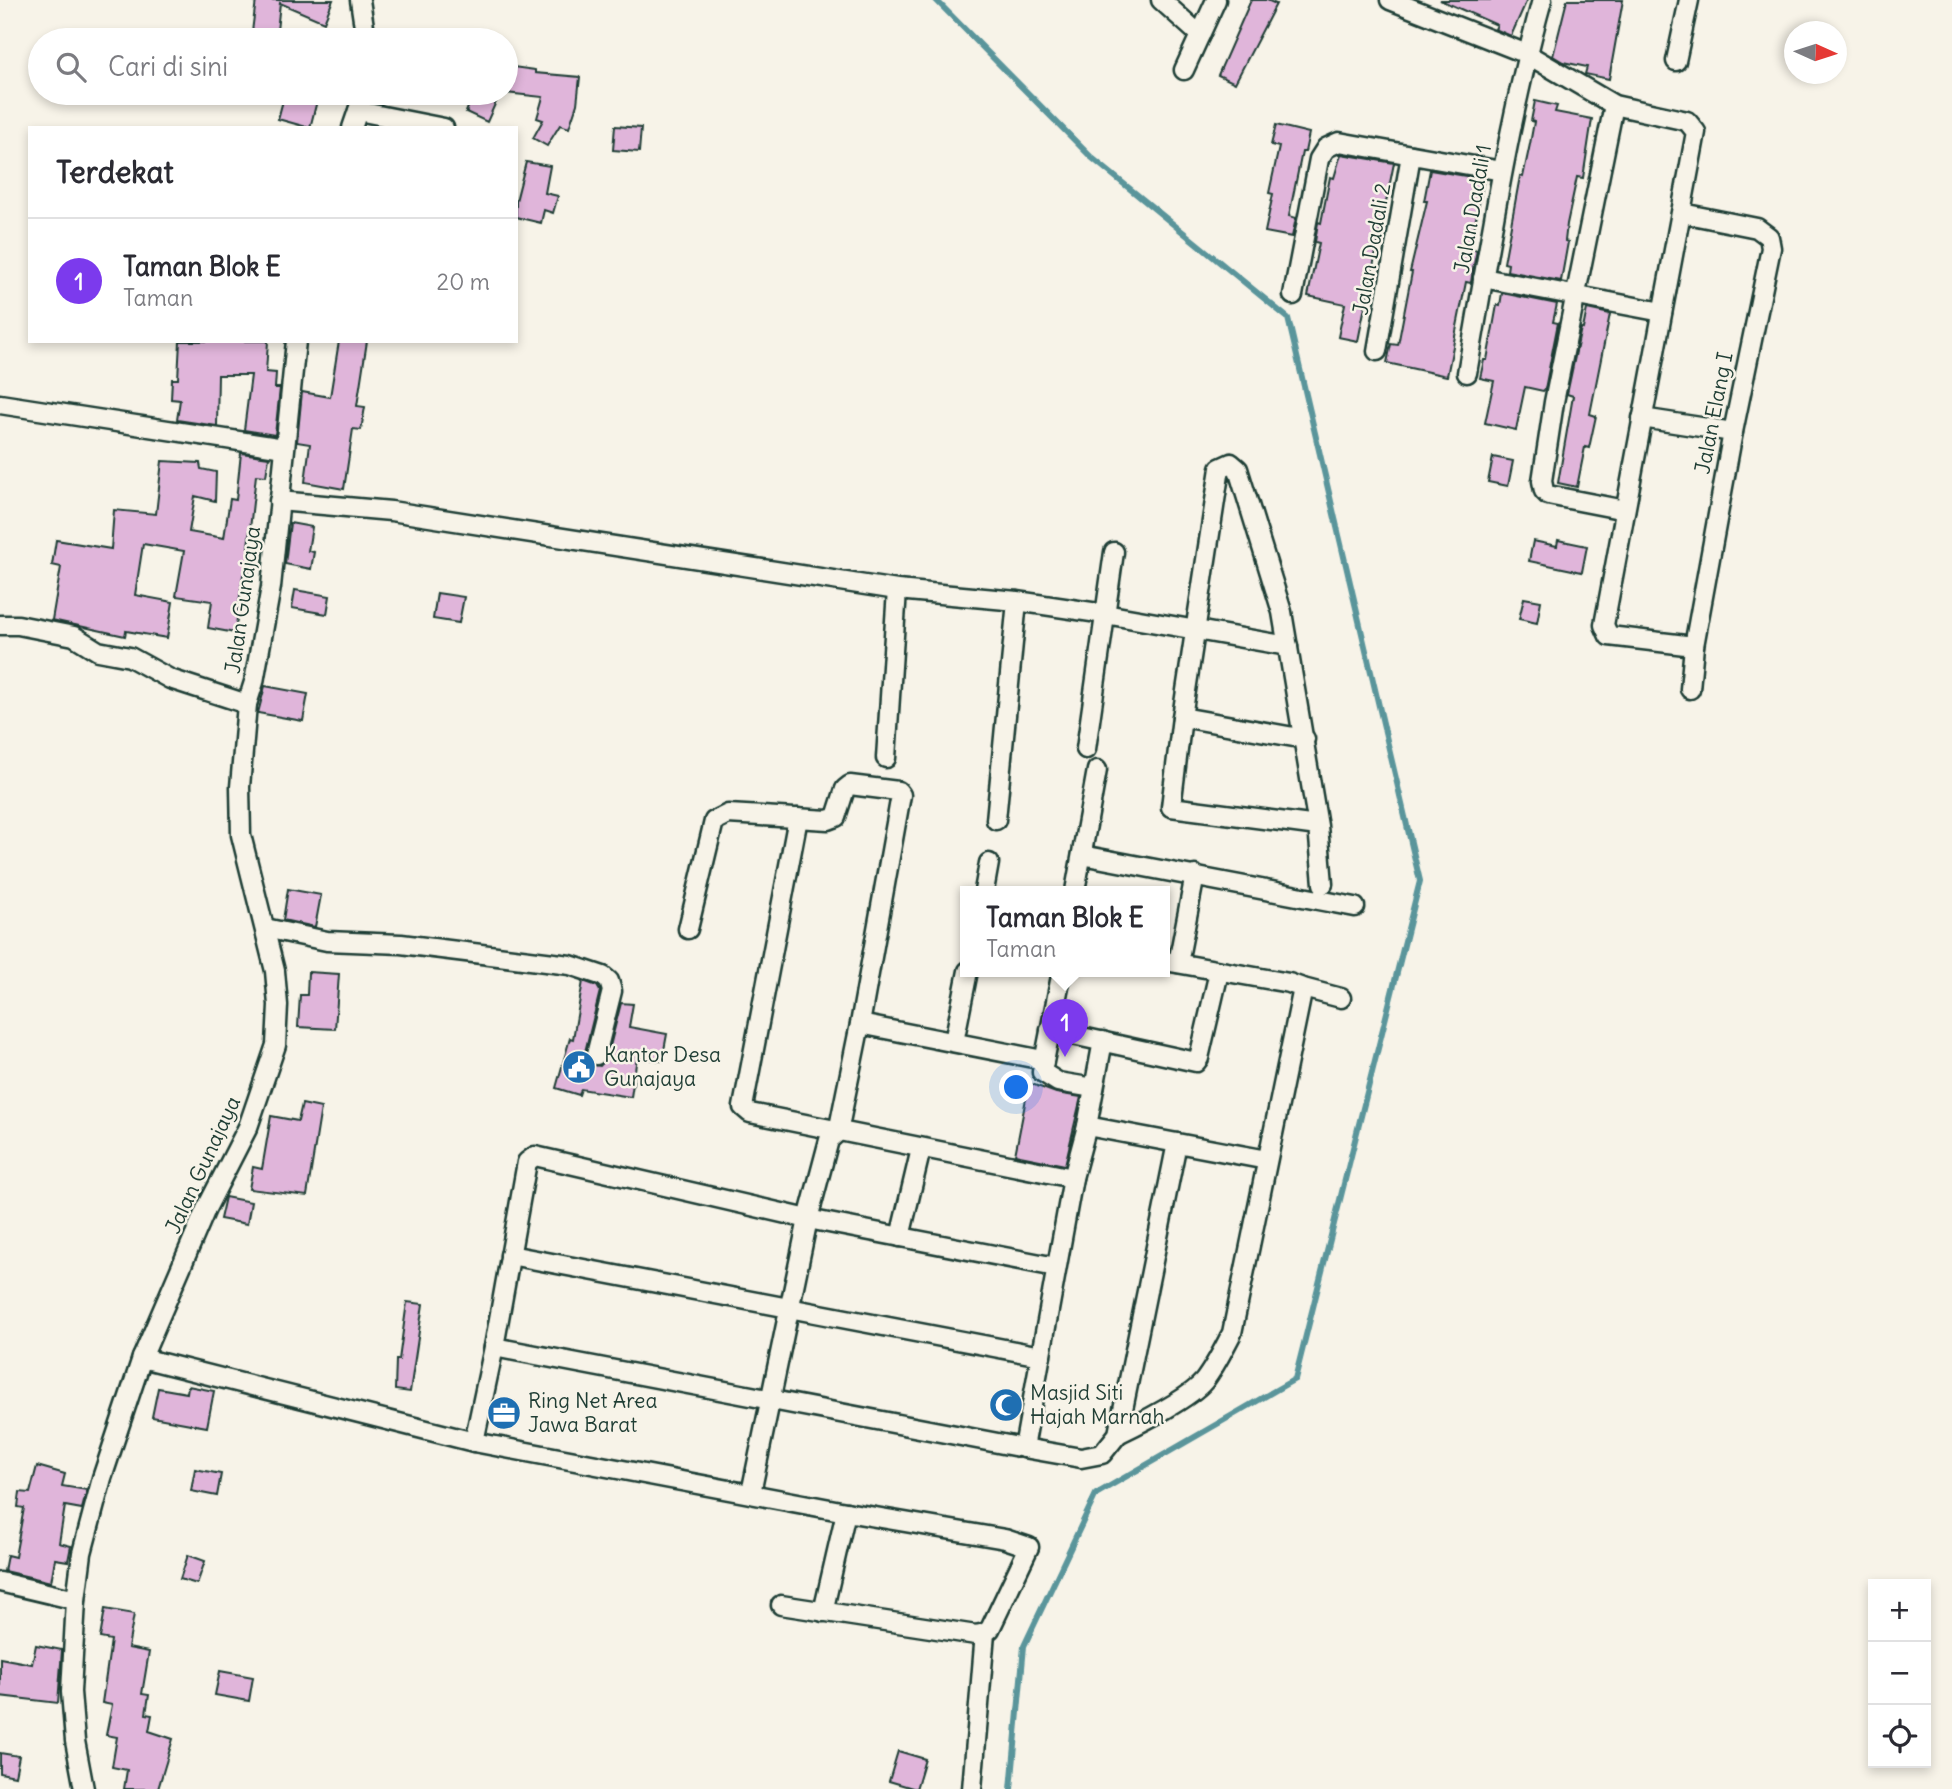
<!DOCTYPE html>
<html lang="id">
<head>
<meta charset="utf-8">
<style>
	:root { --surface:#fff; --page:#f7f7f7; --text:#2b2b33; --muted:#7c7c81; --line:#e1e1e2; --accent:#7c3aed }
	body { margin:0; font-family:Delius,sans-serif; background:var(--page); color:var(--text) }
	.controls { position:absolute; right:21px; bottom:21px; display:grid; overflow:hidden; border-radius:0px; box-shadow:0 4px 10px #0003 }
	.controls button { width:63px; height:63px; display:grid; place-items:center; padding:0; border:0; border-bottom:2px solid var(--line); background:var(--surface); color:var(--text); font:35px sans-serif }
	.compass { position:absolute; left:1784px; top:21px; width:63px; height:63px; border-radius:50%; background:var(--surface); box-shadow:0 4px 10px #0003; rotate:93deg }
	.you { position:absolute; left:1017px; top:1088px; width:24px; height:24px; margin:-18px; border:5px solid #fff; border-radius:50%; background:#1a73e8; box-shadow:0 0 0 10px #1a73e833 }
	.badge { display:grid; place-items:center; width:46px; height:46px; border-radius:50%; background:var(--accent); color:#fff; font-size:23px; font-weight:700 }
	.pin { position:absolute; translate:-50% -58px; filter:drop-shadow(0 2px 4px #0008) }
	.pin::after { content:''; position:absolute; top:37px; width:24px; height:21px; background:inherit; clip-path:polygon(0 0,100% 0,50% 100%) }
	.popup { position:absolute; left:960px; top:886px; width:210px; height:91px; box-sizing:border-box; display:grid; place-content:center; border-radius:0px; background:var(--surface); filter:drop-shadow(0 2px 5px #0005); font-size:23px; white-space:nowrap; color:var(--muted) }
	.popup b { font-size:26px; color:var(--text) }
	.popup::after { content:''; position:absolute; left:50%; top:100%; margin-left:-14px; border:14px solid transparent; border-top-color:var(--surface) }
	.list { margin:0; padding:0; list-style:none }
	h2 { display:flex; justify-content:space-between; align-items:center; height:91px; margin:0; padding:0 28px; font-size:30px }
	h2 small { font-size:23px; font-weight:400; color:var(--muted) }
	.list li { display:grid; grid-template-columns:46px 1fr auto; gap:21px; align-items:center; box-sizing:border-box; height:126px; padding:0 28px; border-top:2px solid var(--line) }
	.list b { display:block; font-size:26px; white-space:nowrap }
	.list p { margin:0; font-size:23px; white-space:nowrap; color:var(--muted) }
	.list em { font-size:23px; font-style:normal; color:var(--muted) }
	.icon { flex:none; width:38px; height:38px; fill:none; stroke:currentColor; stroke-width:2; stroke-linecap:round; stroke-linejoin:round }
	.map { position:relative; flex:none; width:1952px; height:1789px; overflow:hidden }
	.search { position:absolute; background:var(--surface); box-shadow:0 4px 10px #0003; left:28px; top:28px; width:490px; height:77px; display:flex; align-items:center; gap:18px; box-sizing:border-box; padding:0 24px; border-radius:38px; color:var(--muted); font-size:26px }
	.panel { position:absolute; background:var(--surface); box-shadow:0 4px 10px #0003; left:28px; top:126px; width:490px; height:217px; border-radius:0px }
	.map>svg:first-child { display:block }
	.lines { fill:none; stroke-linecap:round; stroke-linejoin:round }
	.stream { stroke:#5a959b; stroke-width:6 }
	.building { fill:#e0b5da; stroke:#1f3d34; stroke-width:2 }
	.minor-casing { stroke:#1f3d34; stroke-width:23 }
	.minor { stroke:#f7f3e8; stroke-width:18 }
	.labels { text-anchor:middle; stroke-width:5; stroke-linejoin:round; paint-order:stroke }
	.street-label { font-size:21px; fill:#1f3d34; stroke:#f7f3e8 }
	.poi-label { font-size:21px; fill:#1f3d34; stroke:#f7f3e8; text-anchor:start }
</style>
</head>
<body>
<div class="map">
<svg width="1952" height="1789" viewBox="0 0 1952 1789">
	<rect width="100%" height="100%" fill="#f7f3e8"/>
	<filter id="ink" filterUnits="userSpaceOnUse"><feTurbulence type="fractalNoise" baseFrequency=".0143" numOctaves="2"/><feDisplacementMap in="SourceGraphic" scale="14" xChannelSelector="R" yChannelSelector="G"/><feConvolveMatrix kernelMatrix="1 2 1 2 8 2 1 2 1" color-interpolation-filters="sRGB"/></filter>
	<g filter="url(#ink)">
		<g class="lines">
			<path class="stream" d="M 936,0 L 1091,157 L 1288,318 L 1420,881 L 1295,1379 L 1096,1494 L 1024,1646 L 1011,1789"/>
		</g>
		<g class="building">
			<path d="M 256,0 L 333,0 L 324,22 L 280,3 L 276,40 L 251,40 Z"/>
			<path d="M 1251,0 L 1267,0 L 1276,4 L 1235,83 L 1218,75 Z"/>
			<path d="M 1440,0 L 1527,0 L 1511,36 L 1495,29 L 1497,25 Z"/>
			<path d="M 1567,0 L 1623,0 L 1609,79 L 1585,74 L 1587,67 L 1563,62 L 1553,56 Z"/>
			<path d="M 506,66 L 535,70 L 535,73 L 580,77 L 577,104 L 569,128 L 560,125 L 547,146 L 533,138 L 543,120 L 537,118 L 543,97 L 506,93 Z"/>
			<path d="M 285,93 L 319,93 L 310,128 L 278,119 Z"/>
			<path d="M 474,93 L 500,93 L 487,122 L 466,112 Z"/>
			<path d="M 1535,101 L 1557,106 L 1555,112 L 1592,119 L 1583,178 L 1577,177 L 1567,224 L 1565,241 L 1568,242 L 1561,281 L 1507,271 L 1508,264 L 1504,263 L 1520,176 L 1523,177 L 1530,144 L 1534,122 L 1531,121 Z"/>
			<path d="M 1276,125 L 1309,133 L 1305,152 L 1302,152 L 1289,216 L 1296,218 L 1292,237 L 1265,232 L 1273,194 L 1269,193 L 1279,147 L 1271,145 Z"/>
			<path d="M 615,126 L 641,128 L 639,152 L 613,150 Z"/>
			<path d="M 1341,154 L 1394,163 L 1358,341 L 1338,337 L 1345,304 L 1308,296 L 1319,243 L 1315,242 L 1318,222 L 1321,223 L 1330,177 L 1334,178 Z"/>
			<path d="M 526,162 L 550,166 L 545,193 L 558,196 L 553,213 L 544,210 L 541,223 L 516,217 L 516,201 Z"/>
			<path d="M 1430,170 L 1484,179 L 1470,248 L 1477,250 L 1473,269 L 1471,283 L 1466,282 L 1447,376 L 1387,363 L 1391,344 L 1398,345 L 1412,272 L 1410,272 L 1427,201 L 1424,201 Z"/>
			<path d="M 1502,293 L 1557,304 L 1553,322 L 1558,323 L 1545,389 L 1543,391 L 1525,387 L 1516,430 L 1485,423 L 1494,381 L 1480,378 L 1484,360 L 1487,360 L 1497,305 L 1500,306 Z"/>
			<path d="M 1587,309 L 1610,314 L 1590,414 L 1596,416 L 1589,448 L 1585,447 L 1577,487 L 1558,483 L 1573,396 L 1567,394 L 1581,328 L 1583,329 Z"/>
			<path d="M 180,341 L 268,341 L 266,372 L 276,373 L 275,388 L 280,388 L 275,435 L 244,430 L 251,375 L 218,375 L 217,426 L 177,420 L 180,400 L 171,399 L 172,379 L 178,379 Z"/>
			<path d="M 339,341 L 367,341 L 357,406 L 365,407 L 361,430 L 353,429 L 344,489 L 305,482 L 310,444 L 297,442 L 302,392 L 330,397 Z"/>
			<path d="M 241,453 L 269,457 L 266,476 L 256,475 L 248,547 L 253,548 L 248,576 L 243,575 L 235,633 L 208,628 L 212,601 L 176,596 L 184,551 L 143,544 L 135,595 L 173,602 L 167,638 L 126,631 L 125,636 L 52,620 L 61,567 L 52,565 L 56,540 L 111,549 L 114,510 L 156,514 L 162,461 L 200,463 L 201,469 L 216,472 L 215,501 L 195,496 L 189,532 L 224,538 L 230,499 L 236,500 Z"/>
			<path d="M 1493,457 L 1513,461 L 1508,486 L 1488,482 Z"/>
			<path d="M 290,523 L 312,527 L 308,551 L 314,552 L 311,569 L 285,564 Z"/>
			<path d="M 1558,540 L 1587,546 L 1582,572 L 1529,561 L 1533,541 L 1557,546 Z"/>
			<path d="M 295,590 L 330,596 L 327,614 L 292,608 Z"/>
			<path d="M 437,593 L 464,597 L 459,623 L 433,619 Z"/>
			<path d="M 1524,598 L 1541,601 L 1537,623 L 1519,619 Z"/>
			<path d="M 265,686 L 308,694 L 303,721 L 258,713 Z"/>
			<path d="M 288,889 L 321,895 L 315,927 L 283,920 Z"/>
			<path d="M 308,972 L 339,974 L 335,1029 L 298,1027 L 300,995 L 307,995 Z"/>
			<path d="M 583,981 L 597,986 L 600,991 L 585,1052 L 589,1064 L 600,1066 L 607,1058 L 621,1003 L 633,1004 L 629,1027 L 667,1034 L 662,1061 L 637,1057 L 631,1097 L 581,1089 L 579,1095 L 556,1088 L 570,1038 L 573,1039 Z"/>
			<path d="M 1029,1083 L 1056,1093 L 1081,1097 L 1065,1165 L 1015,1155 Z"/>
			<path d="M 302,1104 L 321,1108 L 307,1196 L 249,1189 L 253,1167 L 262,1169 L 271,1116 L 298,1121 Z"/>
			<path d="M 225,1197 L 251,1202 L 247,1224 L 220,1219 Z"/>
			<path d="M 407,1302 L 423,1304 L 410,1392 L 395,1390 L 396,1360 L 399,1360 Z"/>
			<path d="M 188,1386 L 214,1391 L 207,1427 L 152,1417 L 158,1388 L 187,1393 Z"/>
			<path d="M 37,1466 L 65,1474 L 62,1486 L 87,1490 L 82,1509 L 65,1506 L 59,1543 L 71,1546 L 68,1561 L 55,1559 L 51,1582 L 4,1571 L 7,1555 L 15,1557 L 24,1508 L 18,1507 L 20,1492 L 30,1493 Z"/>
			<path d="M 195,1469 L 221,1474 L 217,1496 L 191,1491 Z"/>
			<path d="M 188,1555 L 205,1561 L 197,1584 L 180,1579 Z"/>
			<path d="M 105,1609 L 134,1614 L 128,1648 L 149,1652 L 142,1694 L 149,1695 L 146,1714 L 152,1715 L 149,1731 L 173,1739 L 158,1789 L 124,1789 L 127,1770 L 112,1767 L 117,1737 L 106,1735 L 112,1705 L 102,1703 L 111,1640 L 100,1638 Z"/>
			<path d="M 36,1645 L 62,1650 L 58,1703 L 0,1696 L 0,1658 L 32,1664 Z"/>
			<path d="M 220,1671 L 253,1677 L 249,1701 L 215,1695 Z"/>
			<path d="M 898,1751 L 925,1759 L 916,1789 L 889,1781 Z"/>
			<path d="M 0,1753 L 19,1756 L 15,1776 L 0,1773 Z"/>
		</g>
		<g class="lines">
			<g class="minor-casing">
				<g id="minor">
					<path d="M 360,0 L 366,40"/>
					<path d="M 1161,0 L 1200,35"/>
					<path d="M 1390,0 L 1527,54 L 1614,105 L 1687,121 L 1696,132 L 1604,625 L 1609,636 L 1694,646"/>
					<path d="M 1676,61 L 1689,0"/>
					<path d="M 1184,70 L 1216,0"/>
					<path d="M 1614,105 L 1554,402 L 1542,481 L 1544,491 L 1548,495 L 1625,510"/>
					<path d="M 358,111 L 444,128"/>
					<path d="M 352,128 L 364,93"/>
					<path d="M 1682,213 L 1757,228 L 1769,237 L 1771,248 L 1733,432 L 1694,646 L 1690,689"/>
					<path d="M 1483,278 L 1662,312"/>
					<path d="M 1293,295 L 1319,159 L 1326,148 L 1339,142 L 1502,171"/>
					<path d="M 1377,351 L 1411,155"/>
					<path d="M 1467,373 C 1489,248 1508,122 1542,0"/>
					<path d="M 0,404 L 284,448"/>
					<path d="M 1642,418 L 1733,432"/>
					<path d="M 279,501 L 391,511 L 897,590 L 1017,601 L 1105,614 L 1288,646"/>
					<path d="M 0,625 L 18,625 L 74,636 L 98,651 L 130,657 L 170,679 L 247,704"/>
					<path d="M 1182,717 L 1305,739"/>
					<path d="M 1086,749 L 1114,552"/>
					<path d="M 886,758 L 897,590"/>
					<path d="M 798,818 L 743,1107 L 750,1113 L 1073,1178"/>
					<path d="M 996,820 L 1017,601"/>
					<path d="M 1318,826 L 1171,807 L 1182,717 L 1220,468 L 1231,463 L 1238,469 L 1282,612 L 1318,826 L 1323,884"/>
					<path d="M 1082,855 L 1355,907"/>
					<path d="M 984,891 L 989,863"/>
					<path d="M 1075,891 L 1097,770"/>
					<path d="M 265,928 L 327,941 L 401,944 L 570,965 L 603,976 L 609,981 L 612,991 L 596,1055"/>
					<path d="M 688,929 L 714,821 L 728,814 L 828,820 L 836,817 L 845,789 L 850,785 L 898,791 L 901,795 L 860,1024 L 838,1132 L 829,1140 L 808,1219 L 751,1493"/>
					<path d="M 1178,963 L 1195,875"/>
					<path d="M 1062,971 L 1042,1072 L 1058,1082 L 1094,1088"/>
					<path d="M 1303,988 L 1341,998"/>
					<path d="M 860,1024 L 1043,1060"/>
					<path d="M 1050,1030 L 1196,1062 L 1199,1058 L 1219,972"/>
					<path d="M 954,1042 L 968,971"/>
					<path d="M 1087,1126 L 1267,1160"/>
					<path d="M 900,1237 L 921,1149"/>
					<path d="M 510,1255 L 1041,1356"/>
					<path d="M 1056,1267 L 808,1219 L 535,1156 L 527,1162 L 494,1347 L 1024,1448 L 1081,1458 L 1102,1454 L 1118,1434 L 1177,1143"/>
					<path d="M 142,1358 L 474,1442 L 846,1512 L 1005,1539 L 1029,1547 L 990,1629 L 985,1633 L 972,1789"/>
					<path d="M 1118,1434 C 1140,1423 1189,1399 1204,1381 C 1215,1367 1223,1350 1232,1333 L 1303,988 L 1289,983 L 1165,961"/>
					<path d="M 474,1442 L 494,1347"/>
					<path d="M 1024,1448 L 1073,1178 L 1087,1126 L 1103,1041"/>
					<path d="M 0,1582 L 76,1600"/>
					<path d="M 781,1605 L 976,1635 L 985,1633"/>
					<path d="M 823,1612 L 846,1512"/>
					<path d="M 84,1789 L 75,1741 L 71,1692 L 76,1600 L 82,1553 L 102,1478 L 142,1358 L 206,1209 L 248,1127 L 276,1045 L 278,1005 L 275,971 L 241,835 L 240,787 L 247,704 L 254,682 L 271,587 L 296,341"/>
				</g>
			</g>
			<use href="#minor" class="minor"/>
		</g>
	</g>
	<defs>
		<g id="civic-disc" transform="scale(1.75)"><circle r="9.5" fill="#1f6fb2" stroke="#f7f3e8"/><path d="M-.6-6.5H3V-4.5H.6V-3L4-1V1h2V6H-6V1h2V-1L-.6-3ZM-1.2 2.5V6h2.4V2.5Z" fill="#fff"/></g>
		<g id="mosque-disc" transform="scale(1.75)"><circle r="9.5" fill="#1f6fb2" stroke="#f7f3e8"/><path d="M3.5-4.9A6 6 0 1 0 3.5 4.9A5 5 0 1 1 3.5-4.9Z" fill="#fff"/></g>
		<g id="office-disc" transform="scale(1.75)"><circle r="9.5" fill="#1f6fb2" stroke="#f7f3e8"/><path d="M-6-3h4V-5.5h4V-3h4V5H-6ZM-1-4.5V-3h2v-1.5ZM-6 0V1H6V0Z" fill="#fff"/></g>
	</defs>
	<g fill-rule="evenodd">
		<use href="#civic-disc" x="579" y="1067"/>
		<use href="#mosque-disc" x="1006" y="1405"/>
		<use href="#office-disc" x="504" y="1413"/>
	</g>
	<g class="labels">
		<g class="street-label">
			<text transform="translate(1473 209) rotate(-80)" y="7">Jalan Dadali 1</text>
			<text transform="translate(1372 249) rotate(-80)" y="7">Jalan Dadali 2</text>
			<text transform="translate(1714 413) rotate(-79)" y="7">Jalan Elang I</text>
			<text transform="translate(243 600) rotate(-82)" y="7">Jalan Gunajaya</text>
			<text transform="translate(203 1165) rotate(-65)" y="7">Jalan Gunajaya</text>
		</g>
		<g class="poi-label">
			<text x="604" y="1062">Kantor Desa<tspan x="604" dy="24">Gunajaya</tspan></text>
			<text x="1030" y="1400">Masjid Siti<tspan x="1030" dy="24">Hajah Marnah</tspan></text>
			<text x="528" y="1408">Ring Net Area<tspan x="528" dy="24">Jawa Barat</tspan></text>
		</g>
	</g>
</svg>
<div class="controls">
<button>+</button>
<button>−</button>
<button><svg class="icon" aria-label="locate" viewBox="0 0 24 24"><circle cx="12" cy="12" r="6"/><path d="M12 2v4M12 18v4M2 12h4M18 12h4"/></svg></button>
</div>
<svg class="compass" viewBox="-18 -18 36 36"><path d="M0-13l5 13h-10z" fill="#e53935"/><path d="M0 13l5-13h-10z" fill="#7c7c81"/></svg>
<div class="you"></div>
<div class="pin badge" style="left:1065px;top:1057px">1</div>
<div class="popup"><b>Taman Blok E</b>Taman</div>
<div class="search"><svg class="icon" aria-label="search" viewBox="0 0 24 24"><circle cx="10" cy="10" r="6"/><path d="M15 15l6 6"/></svg>Cari di sini</div>
<section class="panel">
<h2>Terdekat<small></small></h2>
<ul class="list">
<li><span class="badge">1</span><div><b>Taman Blok E</b><p>Taman</p></div><em>20 m</em></li>
</ul>
</section>
</div>
</body>
</html>
